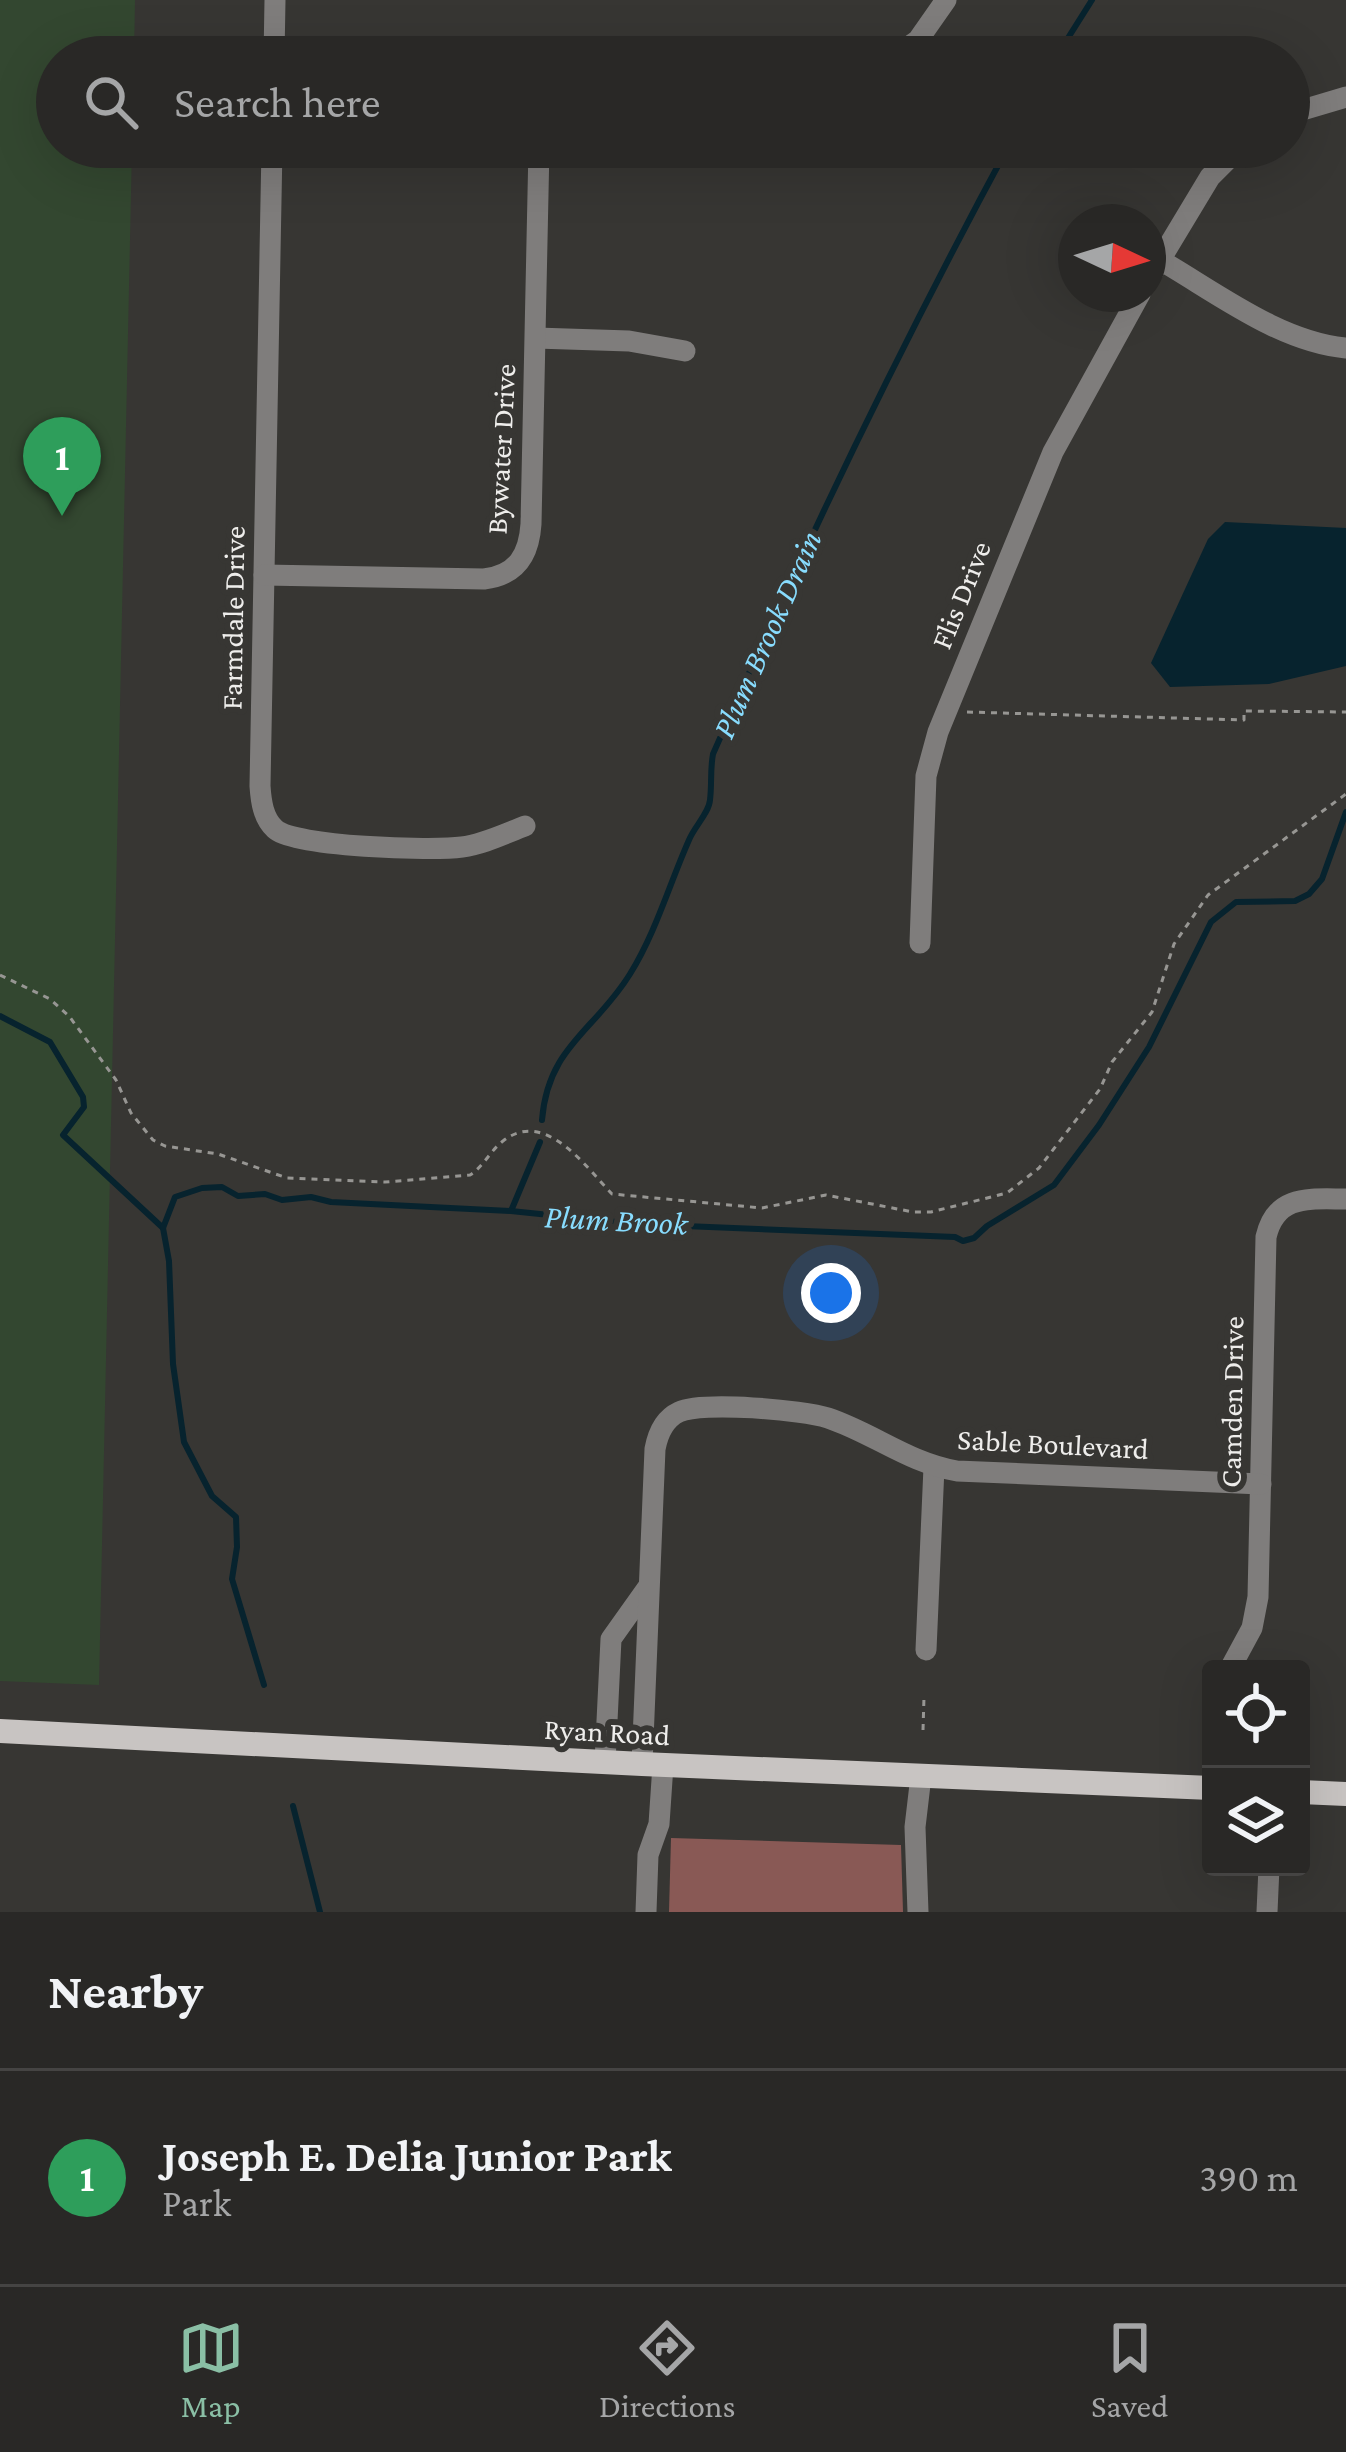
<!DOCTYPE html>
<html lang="en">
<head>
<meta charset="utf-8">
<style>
	:root { --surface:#292826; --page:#31302e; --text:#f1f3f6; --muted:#a5a6a7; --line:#454443; --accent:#8abfa5 }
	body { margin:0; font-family:"Crimson Pro",serif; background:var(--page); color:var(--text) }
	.controls { position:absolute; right:36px; bottom:36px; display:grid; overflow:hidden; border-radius:12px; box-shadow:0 12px 48px #0002 }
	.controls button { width:108px; height:108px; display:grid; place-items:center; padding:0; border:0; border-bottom:3px solid var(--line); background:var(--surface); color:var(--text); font:60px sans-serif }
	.compass { position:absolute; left:1058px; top:204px; width:108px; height:108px; border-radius:50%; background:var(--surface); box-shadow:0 12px 48px #0002; rotate:94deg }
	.you { position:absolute; left:831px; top:1293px; width:42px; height:42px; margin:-30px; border:9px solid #fff; border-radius:50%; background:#1a73e8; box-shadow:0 0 0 18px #1a73e833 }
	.badge { display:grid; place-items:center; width:78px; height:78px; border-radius:50%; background:var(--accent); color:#fff; font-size:39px; font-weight:700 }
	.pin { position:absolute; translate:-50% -99px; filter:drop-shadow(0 3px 6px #0008) }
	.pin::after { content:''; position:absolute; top:63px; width:42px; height:36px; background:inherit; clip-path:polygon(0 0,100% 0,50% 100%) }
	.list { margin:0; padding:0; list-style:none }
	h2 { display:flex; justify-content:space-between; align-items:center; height:156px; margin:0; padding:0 48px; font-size:51px }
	h2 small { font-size:39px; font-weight:400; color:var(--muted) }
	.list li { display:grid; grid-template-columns:78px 1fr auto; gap:36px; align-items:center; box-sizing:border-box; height:216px; padding:0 48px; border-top:3px solid var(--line) }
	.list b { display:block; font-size:45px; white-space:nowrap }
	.list p { margin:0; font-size:39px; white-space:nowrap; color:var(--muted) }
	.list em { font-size:39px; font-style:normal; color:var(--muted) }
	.icon { flex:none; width:66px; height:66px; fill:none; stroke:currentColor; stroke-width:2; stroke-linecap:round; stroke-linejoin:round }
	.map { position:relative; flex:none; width:1346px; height:1912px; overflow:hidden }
	.search { position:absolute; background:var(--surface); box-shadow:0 12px 48px #0002; left:36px; right:36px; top:36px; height:132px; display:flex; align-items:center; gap:30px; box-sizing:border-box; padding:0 42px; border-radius:66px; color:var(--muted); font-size:45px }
	.sheet { height:372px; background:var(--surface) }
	nav { display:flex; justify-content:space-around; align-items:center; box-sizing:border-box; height:168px; border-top:3px solid var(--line); background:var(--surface); font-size:33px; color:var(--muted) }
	nav a { display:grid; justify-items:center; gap:6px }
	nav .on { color:var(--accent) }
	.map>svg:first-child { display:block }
	.green { fill:#334730 }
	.water { fill:#07232e }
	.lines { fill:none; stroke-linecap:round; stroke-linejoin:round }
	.stream { stroke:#07232e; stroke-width:6 }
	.building { fill:#895955 }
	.path { stroke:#979693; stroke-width:3; stroke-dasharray:6 6; stroke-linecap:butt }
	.minor { stroke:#7f7d7c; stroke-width:21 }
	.major { stroke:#c8c4c2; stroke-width:24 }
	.labels { text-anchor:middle; stroke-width:12; stroke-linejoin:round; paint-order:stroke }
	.street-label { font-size:30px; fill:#eeedeb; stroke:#373633 }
	.water-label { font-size:33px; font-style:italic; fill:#88dcfe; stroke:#373633 }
</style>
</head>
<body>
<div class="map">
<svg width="1346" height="1912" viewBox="0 0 1346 1912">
	<rect width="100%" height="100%" fill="#373633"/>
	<path class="green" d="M 0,0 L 135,0 L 134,57 L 57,57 L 57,147 L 132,147 L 99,1685 L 0,1681 Z"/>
	<path class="water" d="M 1225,522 L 1346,528 L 1346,666 L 1269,684 L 1170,687 L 1151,663 L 1208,539 Z"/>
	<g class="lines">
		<g class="stream">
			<path d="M 1056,57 L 1092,0"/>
			<path d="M 0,1016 L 50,1042 L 83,1097 L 84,1107 L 63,1135 L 163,1228"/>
			<path d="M 542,1120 C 548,1046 595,1031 630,974 C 656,932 669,885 689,840 C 694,827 709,813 710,800 C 712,784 710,770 713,754 C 804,546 900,347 1008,147"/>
			<path d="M 511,1211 L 540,1142"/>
			<path d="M 264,1685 L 232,1579 L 237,1547 L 236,1517 L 212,1496 L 184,1442 L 173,1364 L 169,1261 L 163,1228 L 175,1197 L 202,1188 L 222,1187 L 238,1196 L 265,1194 L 282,1200 L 311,1197 L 331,1202 L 511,1211 L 636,1224 L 955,1237 L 963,1241 L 974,1238 L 987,1226 L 1054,1185 L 1099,1125 L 1149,1047 L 1211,922 L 1236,902 L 1295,901 L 1309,894 L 1322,879 L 1346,812"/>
			<path d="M 293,1806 L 320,1912"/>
		</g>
	</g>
	<path class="building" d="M 671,1838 L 901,1845 L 903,1912 L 669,1912 Z"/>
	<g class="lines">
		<g class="path">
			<path d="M 967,712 L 1244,720 L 1244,711 L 1346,712"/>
			<path d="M 0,975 L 50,999 L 69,1016 L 116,1080 L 131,1113 L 153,1140 L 165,1146 L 218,1154 L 287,1178 L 385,1182 L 470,1175 C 484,1166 490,1151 503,1141 C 545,1108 586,1167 612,1194 L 762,1208 L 826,1195 L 913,1212 L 931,1212 L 1007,1193 L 1039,1168 L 1100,1089 L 1112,1062 L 1152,1012 L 1174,944 L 1208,895 L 1346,794"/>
			<path d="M 923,1730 L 924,1697"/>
		</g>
		<g class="minor">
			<path d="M 274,57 L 275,0"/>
			<path d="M 894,57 L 918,40 L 946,0"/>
			<path d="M 1289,114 L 1346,97"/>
			<path d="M 272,147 L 260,786 C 261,801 263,818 275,829 C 294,847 433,851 462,847 C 484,844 504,834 525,826"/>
			<path d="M 1160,260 C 1217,293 1280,342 1346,348"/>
			<path d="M 1148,280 L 1210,177 L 1240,147"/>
			<path d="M 536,338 L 629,341 L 685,351"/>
			<path d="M 264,575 L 484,579 C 517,575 529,555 531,524 L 539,147"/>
			<path d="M 920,943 L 926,776 L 938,732 L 1053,452 L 1140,294"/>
			<path d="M 926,1650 L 934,1467"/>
			<path d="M 1232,1665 L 1252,1628 L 1258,1597 L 1266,1237 C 1276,1194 1309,1199 1346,1199"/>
			<path d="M 605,1762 L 611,1639 L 648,1587"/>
			<path d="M 642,1764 L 655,1449 C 658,1433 664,1419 679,1412 C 702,1401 803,1410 828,1418 C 873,1433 909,1463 957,1471 L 1261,1484"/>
			<path d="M 646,1912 L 648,1855 L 659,1824 L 663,1765"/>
			<path d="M 918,1912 L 915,1827 L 921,1776"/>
			<path d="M 1267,1912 L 1269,1867"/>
		</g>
		<g class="major">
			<path d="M 0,1731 L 642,1764 L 1211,1788"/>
			<path d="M 1301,1792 L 1346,1794"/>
		</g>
	</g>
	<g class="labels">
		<g class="street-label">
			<text transform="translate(501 449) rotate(-87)" y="10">Bywater Drive</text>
			<text transform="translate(961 595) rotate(-68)" y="10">Flis Drive</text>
			<text transform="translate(233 618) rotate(-89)" y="10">Farmdale Drive</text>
			<text transform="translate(1232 1402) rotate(-89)" y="10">Camden Drive</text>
			<text transform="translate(1053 1444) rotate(3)" y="10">Sable Boulevard</text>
			<text transform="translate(607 1732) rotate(3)" y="10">Ryan Road</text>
		</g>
		<g class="water-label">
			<text transform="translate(766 634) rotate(-66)" y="12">Plum Brook Drain</text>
			<text transform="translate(616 1219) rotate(3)" y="12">Plum Brook</text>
		</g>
	</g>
</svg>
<div class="controls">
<button><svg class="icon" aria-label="locate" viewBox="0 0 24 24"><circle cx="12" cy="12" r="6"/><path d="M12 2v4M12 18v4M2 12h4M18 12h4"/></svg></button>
<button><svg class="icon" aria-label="layers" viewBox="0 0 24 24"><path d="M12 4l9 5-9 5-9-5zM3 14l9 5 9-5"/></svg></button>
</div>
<svg class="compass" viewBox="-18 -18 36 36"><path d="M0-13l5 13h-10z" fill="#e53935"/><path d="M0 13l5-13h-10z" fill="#a5a6a7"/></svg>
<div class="you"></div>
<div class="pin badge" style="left:62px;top:516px;background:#2e9e5b">1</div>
<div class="search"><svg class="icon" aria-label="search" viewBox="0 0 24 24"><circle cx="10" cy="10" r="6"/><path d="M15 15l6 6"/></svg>Search here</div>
</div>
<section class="sheet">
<h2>Nearby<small></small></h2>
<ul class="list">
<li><span class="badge" style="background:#2e9e5b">1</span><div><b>Joseph E. Delia Junior Park</b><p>Park</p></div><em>390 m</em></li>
</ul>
</section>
<nav>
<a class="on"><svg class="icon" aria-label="map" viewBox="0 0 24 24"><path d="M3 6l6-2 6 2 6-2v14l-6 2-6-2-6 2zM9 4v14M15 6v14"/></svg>Map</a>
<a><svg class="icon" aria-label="directions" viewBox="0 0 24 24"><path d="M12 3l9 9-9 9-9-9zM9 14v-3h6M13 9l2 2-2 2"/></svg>Directions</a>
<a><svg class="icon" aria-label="saved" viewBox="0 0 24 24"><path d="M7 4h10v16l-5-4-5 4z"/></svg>Saved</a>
</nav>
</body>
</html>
